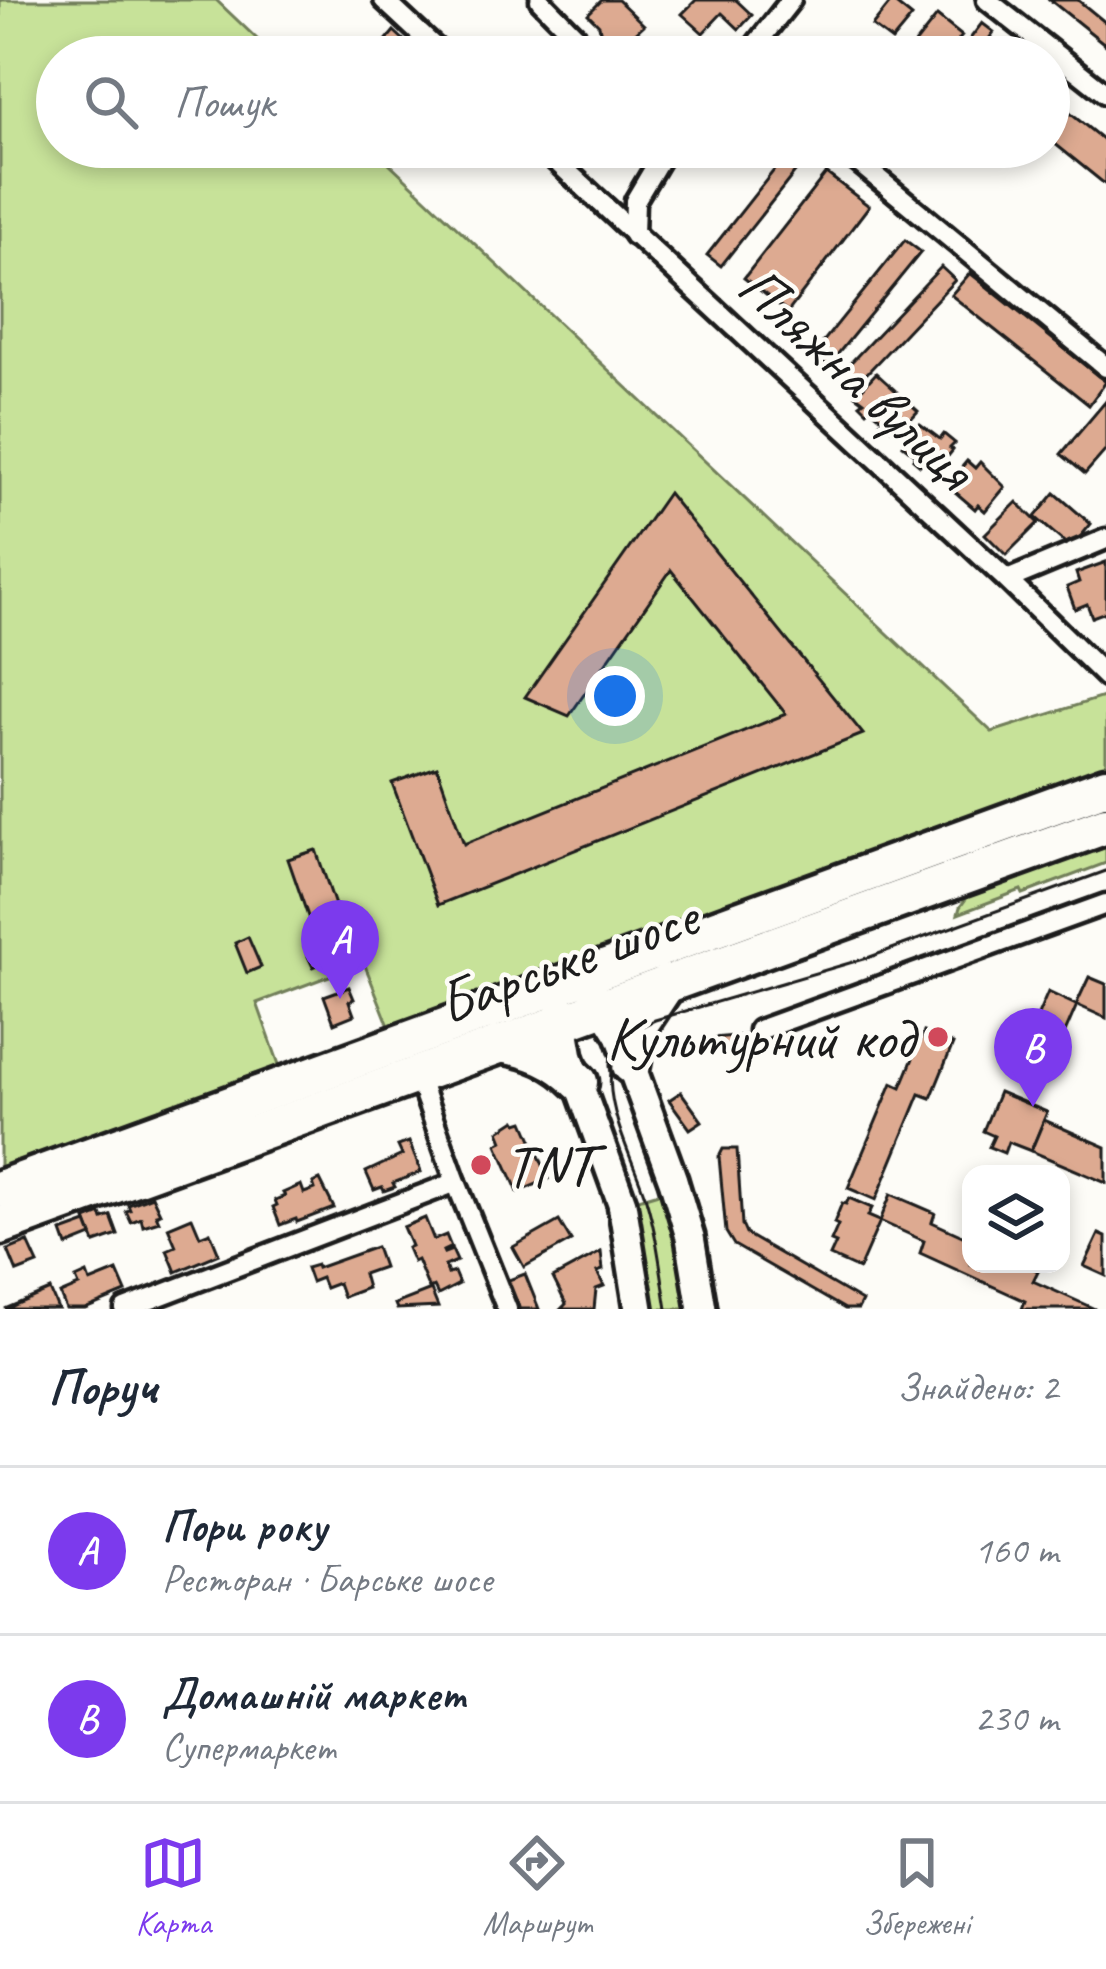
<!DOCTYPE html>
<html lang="uk">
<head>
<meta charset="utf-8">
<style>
	:root { --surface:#fff; --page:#f2f2f3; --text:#1f2937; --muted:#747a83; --line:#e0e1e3; --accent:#7c3aed }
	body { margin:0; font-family:Caveat,sans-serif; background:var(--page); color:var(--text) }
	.controls { position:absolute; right:36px; bottom:36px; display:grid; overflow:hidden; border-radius:24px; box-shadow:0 6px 18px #0003 }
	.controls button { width:108px; height:108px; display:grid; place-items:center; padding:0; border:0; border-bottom:3px solid var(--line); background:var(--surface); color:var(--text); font:60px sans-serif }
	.you { position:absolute; left:615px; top:696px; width:42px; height:42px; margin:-30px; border:9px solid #fff; border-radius:50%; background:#1a73e8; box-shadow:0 0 0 18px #1a73e833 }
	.badge { display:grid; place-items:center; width:78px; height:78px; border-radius:50%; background:var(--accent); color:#fff; font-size:39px; font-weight:700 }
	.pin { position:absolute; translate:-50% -99px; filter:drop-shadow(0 3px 6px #0008) }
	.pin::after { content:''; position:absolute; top:63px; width:42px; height:36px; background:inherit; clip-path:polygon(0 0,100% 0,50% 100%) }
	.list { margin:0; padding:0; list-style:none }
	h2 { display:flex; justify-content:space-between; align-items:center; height:156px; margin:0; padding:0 48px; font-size:51px }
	h2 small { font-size:39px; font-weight:400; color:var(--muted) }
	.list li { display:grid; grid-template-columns:78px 1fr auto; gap:36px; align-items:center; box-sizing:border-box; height:168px; padding:0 48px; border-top:3px solid var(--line) }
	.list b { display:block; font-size:45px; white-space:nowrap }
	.list p { margin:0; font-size:39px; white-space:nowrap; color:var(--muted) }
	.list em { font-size:39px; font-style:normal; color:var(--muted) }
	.icon { flex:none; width:66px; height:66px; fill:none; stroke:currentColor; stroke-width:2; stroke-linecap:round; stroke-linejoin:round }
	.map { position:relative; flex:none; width:1106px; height:1309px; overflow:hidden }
	.search { position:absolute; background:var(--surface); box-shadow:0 6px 18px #0003; left:36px; right:36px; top:36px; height:132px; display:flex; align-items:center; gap:30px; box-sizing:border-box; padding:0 42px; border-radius:66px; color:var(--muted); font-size:45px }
	.sheet { height:492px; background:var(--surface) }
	nav { display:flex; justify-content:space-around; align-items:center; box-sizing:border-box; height:168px; border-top:3px solid var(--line); background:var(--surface); font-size:33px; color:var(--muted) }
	nav a { display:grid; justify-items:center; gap:6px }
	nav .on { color:var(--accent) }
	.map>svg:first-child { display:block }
	.green { fill:#c7e299; stroke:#727f5a; stroke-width:3 }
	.building { fill:#ddaa91; stroke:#1c1c1c; stroke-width:3 }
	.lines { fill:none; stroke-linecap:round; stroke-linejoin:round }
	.street-casing { stroke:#1c1c1c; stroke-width:27 }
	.secondary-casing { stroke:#1c1c1c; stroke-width:36 }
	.highway-casing { stroke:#1c1c1c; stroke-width:45 }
	.street { stroke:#fdfcf7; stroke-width:18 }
	.secondary { stroke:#fdfcf7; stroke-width:27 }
	.highway { stroke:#fdfcf7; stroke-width:36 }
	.tram { stroke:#1c1c1c; stroke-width:3 }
	.poi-dot { fill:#d1495b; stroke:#fdfcf7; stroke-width:4.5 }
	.labels { text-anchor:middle; stroke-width:9; stroke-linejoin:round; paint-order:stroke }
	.street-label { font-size:60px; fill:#1c1c1c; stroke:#fdfcf7 }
	.poi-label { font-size:60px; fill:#1c1c1c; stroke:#fdfcf7; text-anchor:end }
</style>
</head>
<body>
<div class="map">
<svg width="1106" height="1309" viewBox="0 0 1106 1309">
	<rect width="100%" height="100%" fill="#fdfcf7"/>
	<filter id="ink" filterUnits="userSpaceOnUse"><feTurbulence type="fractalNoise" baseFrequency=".00833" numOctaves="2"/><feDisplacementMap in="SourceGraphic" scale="24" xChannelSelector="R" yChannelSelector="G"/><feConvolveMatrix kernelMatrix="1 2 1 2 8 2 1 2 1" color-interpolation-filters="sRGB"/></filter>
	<g filter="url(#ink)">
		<g class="green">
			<path d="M 0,0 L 216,0 L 276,57 L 57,57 L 57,147 L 372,147 L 992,732 L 1106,696 L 1106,770 L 391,1031 L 364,963 L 257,1003 L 281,1070 L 0,1172 Z"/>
			<path d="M 1106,847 L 1106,863 L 1023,894 L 1021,890 L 958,914 L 960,907 L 968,896 Z"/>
			<path d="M 665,1191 L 679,1238 L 691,1309 L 652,1309 L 644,1247 L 635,1200 Z"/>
		</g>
		<g class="building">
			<path d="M 602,0 L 618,0 L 644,25 L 621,46 L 612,37 L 601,35 L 599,25 L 588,14 Z"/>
			<path d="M 696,0 L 736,0 L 752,15 L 739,29 L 722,13 L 703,33 L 682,14 Z"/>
			<path d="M 1050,0 L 1078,0 L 1106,23 L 1106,45 Z"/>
			<path d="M 892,1 L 912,17 L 892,41 L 872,26 Z"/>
			<path d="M 937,16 L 962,36 L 945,57 L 919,57 L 910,50 Z"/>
			<path d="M 982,23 L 994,32 L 985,44 L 999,57 L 956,57 Z"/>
			<path d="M 394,31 L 420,55 L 417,57 L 374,55 Z"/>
			<path d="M 1061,106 L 1106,142 L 1106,185 L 1049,139 L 1049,120 Z"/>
			<path d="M 584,147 L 628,147 L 611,163 L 604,156 L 599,162 Z"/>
			<path d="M 782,160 L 796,171 L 721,266 L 707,255 Z"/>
			<path d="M 826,173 L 869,206 L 788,312 L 744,278 Z"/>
			<path d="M 905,240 L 921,252 L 828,366 L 814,353 Z"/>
			<path d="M 941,267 L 955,280 L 853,388 L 839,375 Z"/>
			<path d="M 970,273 L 1106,382 L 1089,405 L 951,295 Z"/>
			<path d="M 876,373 L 918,411 L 898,433 L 880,422 L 883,419 L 870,408 L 867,411 L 860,404 L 864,401 L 856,395 Z"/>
			<path d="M 1106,401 L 1106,450 L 1085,474 L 1061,454 Z"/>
			<path d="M 920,424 L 940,439 L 944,434 L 955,443 L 950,448 L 953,450 L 936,471 L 924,461 L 920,465 L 913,459 L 916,455 L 903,445 Z"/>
			<path d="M 967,461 L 975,468 L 980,462 L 1005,487 L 985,511 L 978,505 L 975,509 L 954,491 L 957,487 L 950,481 Z"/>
			<path d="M 668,493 L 863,734 L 438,905 L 392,783 L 437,767 L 464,844 L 786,714 L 671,570 L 569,716 L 525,697 Z"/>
			<path d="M 1055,493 L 1091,524 L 1071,548 L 1035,517 Z"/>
			<path d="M 1017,502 L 1038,523 L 1006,555 L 985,534 Z"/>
			<path d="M 1106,562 L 1106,612 L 1092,617 L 1087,604 L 1075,609 L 1067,587 L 1079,582 L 1076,573 Z"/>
			<path d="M 316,850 L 340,920 L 344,919 L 350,937 L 319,948 L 288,859 Z"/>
			<path d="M 248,937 L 261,967 L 247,973 L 235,943 Z"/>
			<path d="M 336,942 L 342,955 L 313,967 L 307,954 Z"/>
			<path d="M 1089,977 L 1106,984 L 1106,1018 L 1077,1005 L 1054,1058 L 1025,1045 L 1048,992 L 1076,1005 Z"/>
			<path d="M 349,987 L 354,999 L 349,1001 L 354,1015 L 334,1023 L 324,996 Z"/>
			<path d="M 924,1032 L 953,1044 L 931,1098 L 920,1094 L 876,1200 L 848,1188 L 892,1083 L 901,1087 Z"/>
			<path d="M 748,1035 L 748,1046 L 712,1048 L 711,1038 Z"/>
			<path d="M 681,1092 L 702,1121 L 690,1129 L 669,1100 Z"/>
			<path d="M 999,1092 L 1047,1112 L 1031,1151 L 1008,1142 L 1004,1153 L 989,1147 L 994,1136 L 983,1131 Z"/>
			<path d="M 516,1120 L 518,1123 L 524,1121 L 549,1179 L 518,1192 L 497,1144 L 503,1141 L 499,1131 Z"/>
			<path d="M 1044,1120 L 1106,1147 L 1106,1183 L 1031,1151 Z"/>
			<path d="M 409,1142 L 421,1172 L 393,1183 L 395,1187 L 384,1191 L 382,1187 L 374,1190 L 366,1172 L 402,1155 L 398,1146 Z"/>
			<path d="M 723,1149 L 737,1149 L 742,1225 L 746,1234 L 862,1301 L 858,1309 L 845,1309 L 734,1245 L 726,1232 L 719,1157 Z"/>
			<path d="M 320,1180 L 334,1208 L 297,1222 L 296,1219 L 280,1225 L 273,1207 L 277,1205 L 275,1200 L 285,1196 L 283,1193 L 301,1185 L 304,1193 L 315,1189 L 313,1183 Z"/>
			<path d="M 891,1194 L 935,1213 L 932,1222 L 971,1240 L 971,1264 L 1023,1264 L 1038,1271 L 1033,1281 L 1095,1309 L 1022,1309 L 1025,1301 L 920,1253 L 924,1241 L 880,1221 Z"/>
			<path d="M 152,1196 L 160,1213 L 156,1214 L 159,1221 L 143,1226 L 141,1218 L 131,1222 L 126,1211 L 130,1210 L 128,1205 Z"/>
			<path d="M 849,1198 L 872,1208 L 868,1216 L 880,1221 L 859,1269 L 830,1256 L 836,1243 L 831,1241 L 838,1225 L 834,1223 L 842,1203 L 846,1204 Z"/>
			<path d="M 101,1214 L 103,1219 L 111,1216 L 118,1235 L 95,1243 L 86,1220 Z"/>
			<path d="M 192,1217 L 200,1236 L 210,1232 L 219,1254 L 176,1272 L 167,1250 L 176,1246 L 168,1227 Z"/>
			<path d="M 425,1218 L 434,1240 L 446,1235 L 451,1247 L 443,1251 L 444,1253 L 452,1250 L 457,1261 L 445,1266 L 448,1274 L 454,1272 L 459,1284 L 438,1295 L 434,1287 L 429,1289 L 417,1260 L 413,1262 L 407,1248 L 411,1246 L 403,1227 Z"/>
			<path d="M 559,1221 L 571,1241 L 524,1267 L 513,1247 Z"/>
			<path d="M 87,1223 L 92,1236 L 67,1246 L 62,1232 Z"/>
			<path d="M 1099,1234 L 1106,1237 L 1106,1276 L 1084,1266 Z"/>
			<path d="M 28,1242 L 38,1264 L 17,1272 L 8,1250 Z"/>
			<path d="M 376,1247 L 383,1267 L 363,1274 L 367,1288 L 343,1297 L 338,1283 L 325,1288 L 321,1278 L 311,1282 L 306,1268 L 316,1265 L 317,1268 Z"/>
			<path d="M 601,1252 L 603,1270 L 597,1272 L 604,1286 L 596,1289 L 594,1309 L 561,1309 L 566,1304 L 553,1278 Z"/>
			<path d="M 117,1271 L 126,1292 L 85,1309 L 66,1309 L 60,1294 L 79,1286 L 76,1279 L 87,1274 L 90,1282 Z"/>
			<path d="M 525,1274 L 539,1309 L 515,1309 L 503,1282 Z"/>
			<path d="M 50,1290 L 58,1309 L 5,1309 Z"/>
			<path d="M 431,1290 L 438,1307 L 397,1309 L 395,1304 Z"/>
		</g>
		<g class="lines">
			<g class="street-casing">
				<g id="street">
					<path d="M 384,0 L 445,57"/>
					<path d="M 540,0 L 596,57"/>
					<path d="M 987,0 L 1106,94"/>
					<path d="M 746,57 L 791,0"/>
					<path d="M 541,147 L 1007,580 L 1106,677"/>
					<path d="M 840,147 L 1106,367"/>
					<path d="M 634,235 L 635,201 L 667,147"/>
					<path d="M 1007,580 L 1106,539"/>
					<path d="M 759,1030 L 1106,904"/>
					<path d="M 417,1074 L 456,1182 L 507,1309"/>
					<path d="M 125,1309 L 456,1182"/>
				</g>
			</g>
			<g class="secondary-casing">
				<g id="secondary">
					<path d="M 593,992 L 620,1035 L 673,1180 L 690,1237 L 702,1309"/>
					<path d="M 560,1006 L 569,1057 L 622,1203 L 639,1309"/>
				</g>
			</g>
			<g class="highway-casing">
				<g id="highway">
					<path d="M 500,1044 C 532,1049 557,1059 579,1082"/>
					<path d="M 631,1065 L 637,1028 L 667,983"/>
					<path d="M 0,1189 L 1106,786"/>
					<path d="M 0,1226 L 1106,825"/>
				</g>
			</g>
			<use href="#street" class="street"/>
			<use href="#secondary" class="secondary"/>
			<use href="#highway" class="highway"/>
			<path class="tram" d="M 667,1309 C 661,1272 657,1235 646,1199 C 628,1142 571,1052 655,1020 L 870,957 L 1106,871"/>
		</g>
	</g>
	<g class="poi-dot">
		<circle cx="938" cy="1037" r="12"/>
		<circle cx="481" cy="1165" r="12"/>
	</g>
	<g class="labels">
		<g class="street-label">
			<text transform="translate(857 376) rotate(43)" y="21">Пляжна вулиця</text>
			<text transform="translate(567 959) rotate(-20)" y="21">Барське шосе</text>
		</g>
		<g class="poi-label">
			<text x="914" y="1058">Культурний код</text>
			<text x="505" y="1186" text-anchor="start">TNT</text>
		</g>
	</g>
</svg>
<div class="controls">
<button><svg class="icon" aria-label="layers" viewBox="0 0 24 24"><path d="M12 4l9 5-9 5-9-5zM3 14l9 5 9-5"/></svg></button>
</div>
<div class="you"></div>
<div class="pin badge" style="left:340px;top:999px">A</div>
<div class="pin badge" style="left:1033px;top:1107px">B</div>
<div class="search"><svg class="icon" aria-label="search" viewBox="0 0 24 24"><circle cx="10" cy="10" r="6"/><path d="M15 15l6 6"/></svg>Пошук</div>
</div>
<section class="sheet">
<h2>Поруч<small>Знайдено: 2</small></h2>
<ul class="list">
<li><span class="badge">A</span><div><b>Пори року</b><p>Ресторан · Барське шосе</p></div><em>160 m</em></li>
<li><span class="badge">B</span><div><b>Домашній маркет</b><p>Супермаркет</p></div><em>230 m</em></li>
</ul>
</section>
<nav>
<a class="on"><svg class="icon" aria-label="map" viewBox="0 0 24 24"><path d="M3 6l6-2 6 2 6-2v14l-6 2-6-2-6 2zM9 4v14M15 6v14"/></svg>Карта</a>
<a><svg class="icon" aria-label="directions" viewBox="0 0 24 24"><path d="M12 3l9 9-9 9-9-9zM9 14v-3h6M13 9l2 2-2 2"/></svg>Маршрут</a>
<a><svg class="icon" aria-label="saved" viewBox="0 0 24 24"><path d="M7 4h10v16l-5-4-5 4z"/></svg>Збережені</a>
</nav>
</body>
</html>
